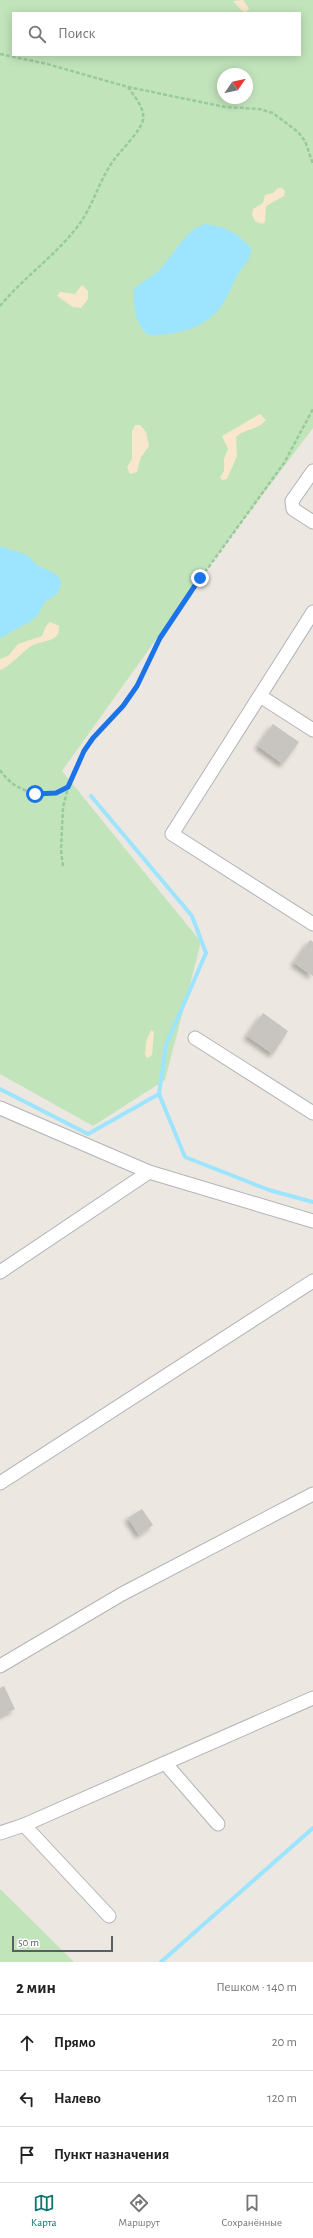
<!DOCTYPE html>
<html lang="ru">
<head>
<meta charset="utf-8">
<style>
	:root { --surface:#fff; --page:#f6f6f6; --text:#222; --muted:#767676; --line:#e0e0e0; --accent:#0f766e }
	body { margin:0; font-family:"Alegreya Sans",sans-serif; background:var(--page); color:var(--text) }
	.compass { position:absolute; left:217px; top:68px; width:36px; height:36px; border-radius:50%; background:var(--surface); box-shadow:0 2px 10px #0003; rotate:56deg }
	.scale { position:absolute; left:12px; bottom:10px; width:101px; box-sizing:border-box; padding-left:4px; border:2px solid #585e61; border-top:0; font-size:11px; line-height:14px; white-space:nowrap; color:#585e61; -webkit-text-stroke:3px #fff; paint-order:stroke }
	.stop { position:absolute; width:12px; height:12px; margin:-9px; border:3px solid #1a73e8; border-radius:50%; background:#fff }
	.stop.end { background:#1a73e8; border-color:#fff; box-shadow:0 1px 4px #0008 }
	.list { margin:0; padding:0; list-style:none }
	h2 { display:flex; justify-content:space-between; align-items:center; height:52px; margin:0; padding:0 16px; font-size:17px }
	h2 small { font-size:13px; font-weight:400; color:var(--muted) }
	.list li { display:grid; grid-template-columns:26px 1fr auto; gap:12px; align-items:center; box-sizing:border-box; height:56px; padding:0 16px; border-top:1px solid var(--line) }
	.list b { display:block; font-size:15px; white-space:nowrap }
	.list em { font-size:13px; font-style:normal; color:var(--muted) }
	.icon { flex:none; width:22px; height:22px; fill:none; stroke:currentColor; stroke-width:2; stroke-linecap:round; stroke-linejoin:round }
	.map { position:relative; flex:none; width:313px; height:1962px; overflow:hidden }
	.search { position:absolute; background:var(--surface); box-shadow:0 2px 10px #0003; left:12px; right:12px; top:12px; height:44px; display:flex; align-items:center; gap:10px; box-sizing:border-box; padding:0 14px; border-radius:0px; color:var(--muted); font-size:15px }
	.sheet { height:220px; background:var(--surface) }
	nav { display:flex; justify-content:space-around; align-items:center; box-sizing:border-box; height:56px; border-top:1px solid var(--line); background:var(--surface); font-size:11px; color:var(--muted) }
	nav a { display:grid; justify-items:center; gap:2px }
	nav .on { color:var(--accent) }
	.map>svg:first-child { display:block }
	.green { fill:#c2e4bb; fill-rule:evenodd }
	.sand { fill:#f9e7cd }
	.water { fill:#9de4fe }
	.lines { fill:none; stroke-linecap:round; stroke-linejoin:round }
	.stream { stroke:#9de4fe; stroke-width:4 }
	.building { fill:#c8c4bf; filter:url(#shadow) }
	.minor-casing { stroke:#b1b4b8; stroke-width:15 }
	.path { stroke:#98ca9d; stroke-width:2.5; stroke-dasharray:4 2; stroke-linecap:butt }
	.minor { stroke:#fff; stroke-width:13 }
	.route { stroke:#1a73e8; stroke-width:5 }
</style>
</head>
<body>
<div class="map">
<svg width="313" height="1962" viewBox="0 0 313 1962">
	<defs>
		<filter id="shadow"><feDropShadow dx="-3.5" dy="3.5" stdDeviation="2" flood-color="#0004"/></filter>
	</defs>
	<rect width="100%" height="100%" fill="#ece7e0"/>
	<g class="green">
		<path d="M 0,0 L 313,0 L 313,428 L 202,575 L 62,771 L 201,942 L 165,1080 L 93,1126 L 0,1074 ZM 13,13 L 300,13 L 300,55 L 13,55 ZM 223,74 L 247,74 L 247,98 L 223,98 Z"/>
		<path d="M 0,1889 L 74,1962 L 0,1962 Z"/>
	</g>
	<g class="sand">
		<path d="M 243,0 L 249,9 L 246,12 L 241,10 L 233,1 Z"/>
		<path d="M 278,188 L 282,188 L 285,191 L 284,196 L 266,206 L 265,222 L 262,224 L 255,221 L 252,215 L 253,209 L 263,203 L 265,195 L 273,193 Z"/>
		<path d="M 82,285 L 88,291 L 88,299 L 81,308 L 73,307 L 57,296 L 60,292 L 75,294 Z"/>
		<path d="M 260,414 L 266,420 C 258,430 245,428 236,437 L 237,456 L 227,479 L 222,480 L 220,477 L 224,471 L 224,459 L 228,449 L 222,436 Z"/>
		<path d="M 135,425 L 140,425 L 146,432 L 149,446 L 141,457 L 137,472 L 130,474 L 127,467 L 132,459 L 132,431 Z"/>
		<path d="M 50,622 L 59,626 C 61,643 41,640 31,646 C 24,651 5,670 0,670 L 0,659 L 8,656 L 18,644 L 42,636 L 46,626 Z"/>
		<path d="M 151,1030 L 154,1032 L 152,1055 L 147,1058 L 145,1055 L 146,1042 Z"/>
	</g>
	<g class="water">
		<path d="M 206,224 C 225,226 239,234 251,248 C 251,262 244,264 238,274 C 233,283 229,294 224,302 C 208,329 177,335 148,335 C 135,325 133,304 134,289 C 141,282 150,278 157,272 C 174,257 184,229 206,224 Z"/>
		<path d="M 0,546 L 27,555 L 38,566 L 54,573 L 61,580 L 61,584 L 58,593 L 44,603 L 38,615 L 31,621 L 0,638 Z"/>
	</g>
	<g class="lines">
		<g class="stream">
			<path d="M 91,796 L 192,916 L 206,953 L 166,1045 L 159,1094 L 185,1157 L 269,1190 L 313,1202"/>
			<path d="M 0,1089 L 88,1134 L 159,1094"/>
			<path d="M 161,1962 L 313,1828"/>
		</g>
	</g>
	<g class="building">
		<path d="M 273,724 L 299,742 L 283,764 L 258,746 Z"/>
		<path d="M 310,940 L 313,942 L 313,976 L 294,963 Z"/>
		<path d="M 263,1013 L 288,1031 L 273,1054 L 247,1036 Z"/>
		<path d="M 142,1509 L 153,1525 L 139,1535 L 128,1518 Z"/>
		<path d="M 4,1686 L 15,1709 L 0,1716 L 0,1688 Z"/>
	</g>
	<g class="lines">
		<g class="minor-casing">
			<g id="minor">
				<path d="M 313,471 L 292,501 L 293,509 L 313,522"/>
				<path d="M 313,612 L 172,834 L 313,924"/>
				<path d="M 260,696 L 313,730"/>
				<path d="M 195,1038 L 313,1113"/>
				<path d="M 0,1108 L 149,1172 L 313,1221"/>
				<path d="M 0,1272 L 149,1172"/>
				<path d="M 0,1483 L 313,1281"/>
				<path d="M 0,1666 L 122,1594 L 313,1494"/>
				<path d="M 165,1763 L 218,1824"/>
				<path d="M 24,1825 L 109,1916"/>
				<path d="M 0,1833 L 24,1825 L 313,1698"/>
			</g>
		</g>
		<g class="path">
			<path d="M 0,54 L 47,64 L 128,87 L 225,107 L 259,109 L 273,113 L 298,132 L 305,141 L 313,164"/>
			<path d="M 0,306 C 24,277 56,255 78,226 C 93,206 99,181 113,161 C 120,151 141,131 143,120 C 145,108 134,96 128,87"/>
			<path d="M 0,770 C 16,794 44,799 68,787"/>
			<path d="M 63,866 L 61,850 L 63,808 L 68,787 L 84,751 L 93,738 L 113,718 L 137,686 L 160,638 L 200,579 L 284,463 L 313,409"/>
		</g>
		<use href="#minor" class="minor"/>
	</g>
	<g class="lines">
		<path class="route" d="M 35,794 L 56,793 L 68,787 L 84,751 L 93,738 L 123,706 L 137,686 L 160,638 L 200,578"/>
	</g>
</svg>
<svg class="compass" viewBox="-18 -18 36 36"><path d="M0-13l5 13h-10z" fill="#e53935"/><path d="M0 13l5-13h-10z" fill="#767676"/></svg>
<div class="scale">50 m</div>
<div class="stop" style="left:35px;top:794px"></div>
<div class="stop end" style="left:200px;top:578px"></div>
<div class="search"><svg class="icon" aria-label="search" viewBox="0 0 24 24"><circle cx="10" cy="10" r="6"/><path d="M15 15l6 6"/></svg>Поиск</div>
</div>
<section class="sheet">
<h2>2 мин<small>Пешком · 140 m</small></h2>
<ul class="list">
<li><svg class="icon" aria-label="ahead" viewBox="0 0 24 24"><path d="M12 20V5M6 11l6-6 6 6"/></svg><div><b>Прямо</b></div><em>20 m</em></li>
<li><svg class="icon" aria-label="left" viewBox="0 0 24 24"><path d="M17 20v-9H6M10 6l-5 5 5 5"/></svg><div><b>Налево</b></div><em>120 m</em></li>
<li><svg class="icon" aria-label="arrive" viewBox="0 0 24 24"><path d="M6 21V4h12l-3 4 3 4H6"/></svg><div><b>Пункт назначения</b></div></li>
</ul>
</section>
<nav>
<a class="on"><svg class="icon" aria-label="map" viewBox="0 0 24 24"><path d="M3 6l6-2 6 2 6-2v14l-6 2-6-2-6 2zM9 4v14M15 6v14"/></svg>Карта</a>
<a><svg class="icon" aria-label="directions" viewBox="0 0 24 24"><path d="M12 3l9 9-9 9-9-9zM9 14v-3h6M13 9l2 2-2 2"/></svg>Маршрут</a>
<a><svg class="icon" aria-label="saved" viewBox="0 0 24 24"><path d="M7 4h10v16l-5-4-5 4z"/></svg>Сохранённые</a>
</nav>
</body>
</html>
